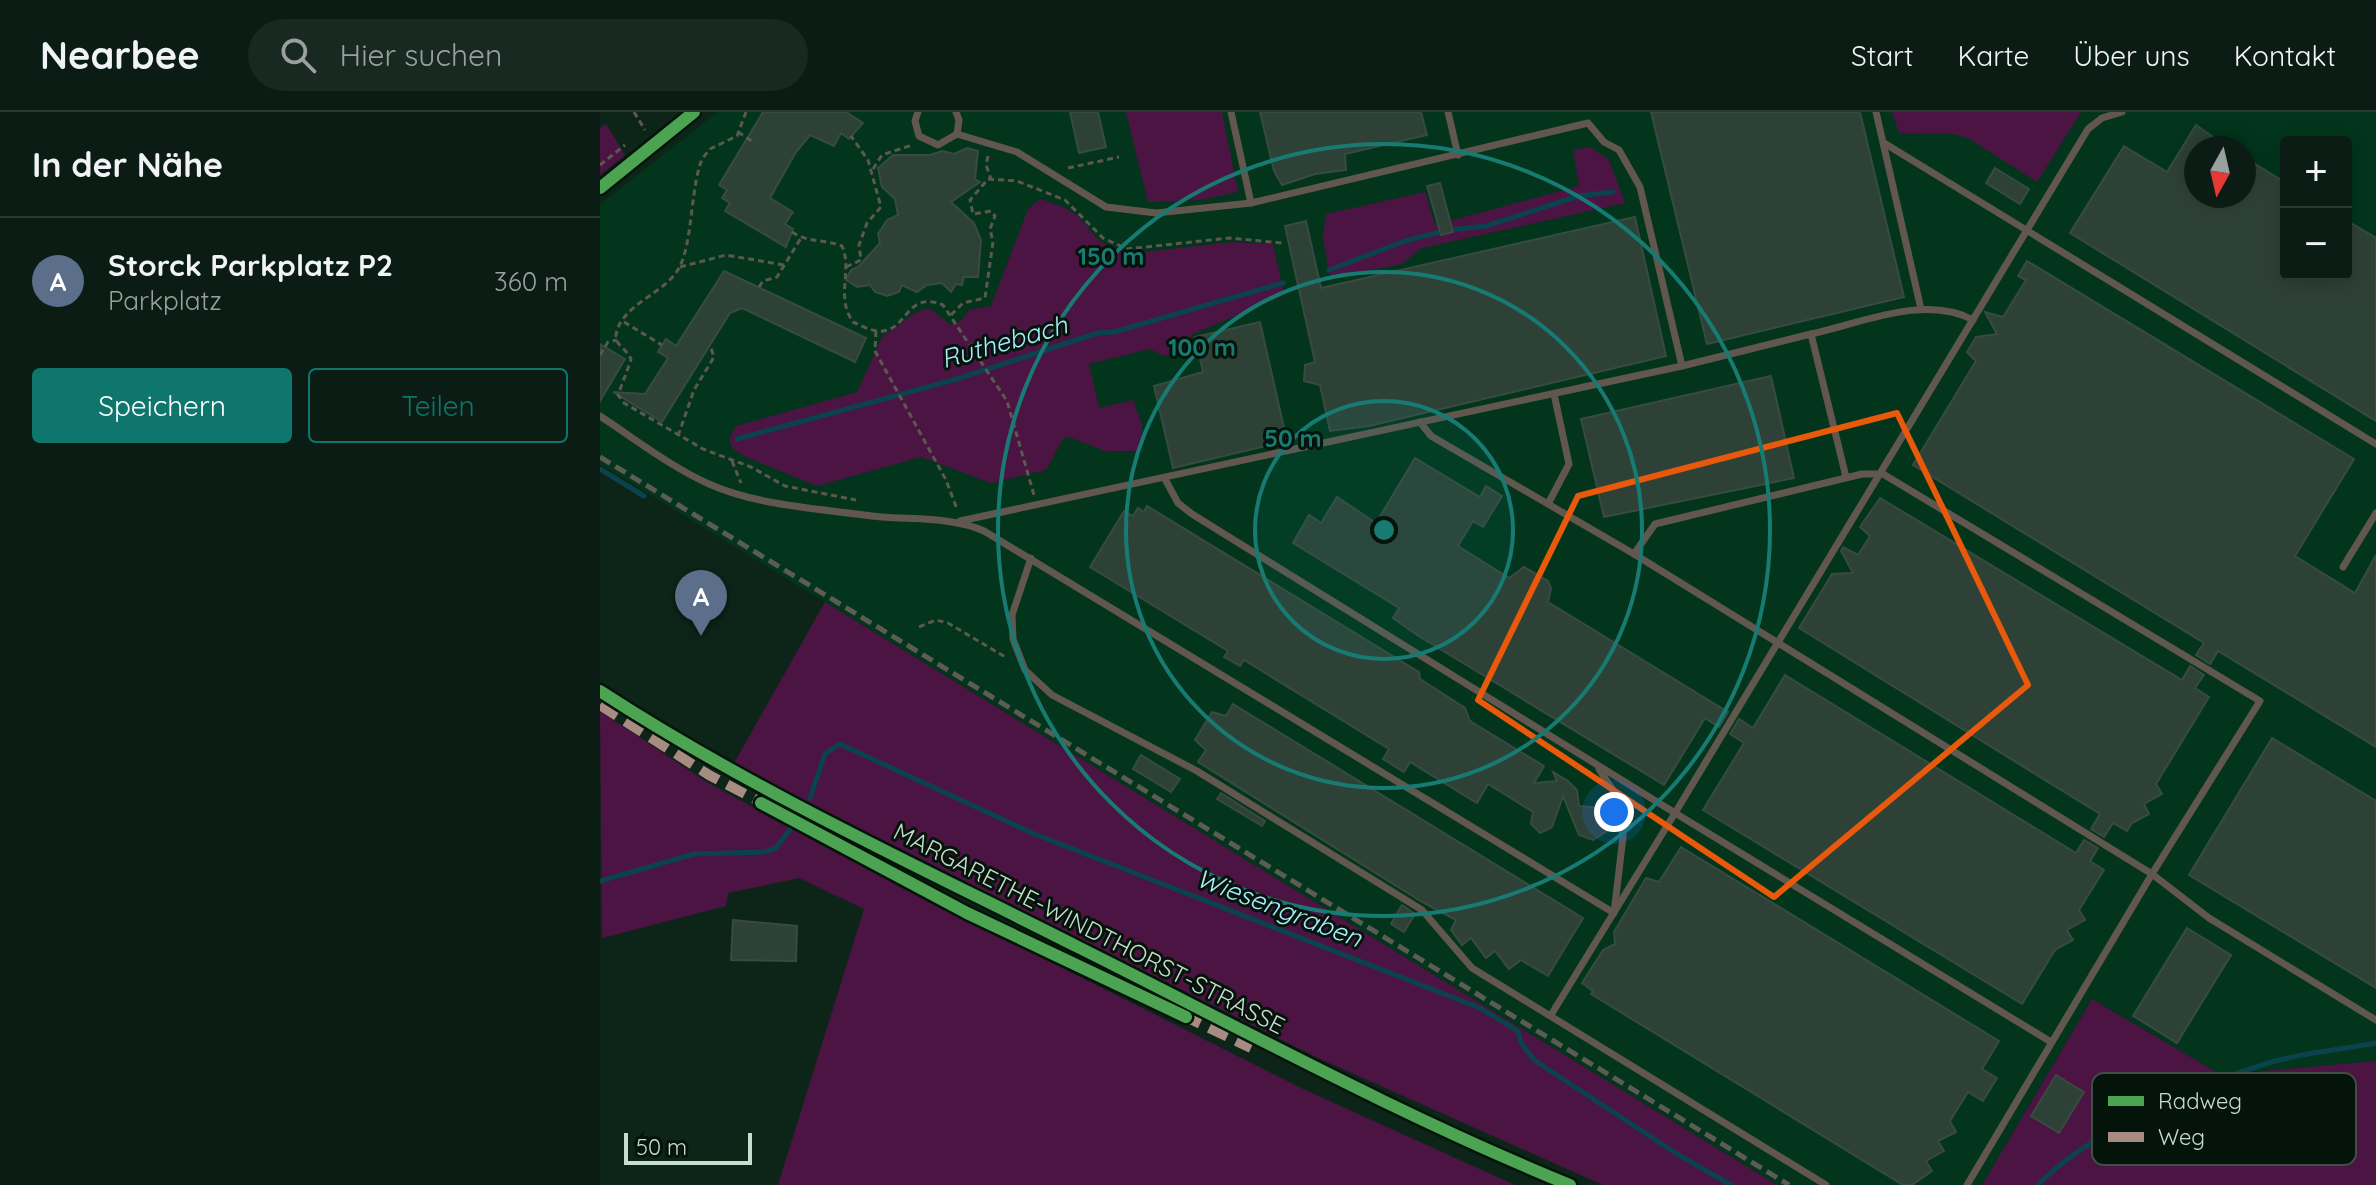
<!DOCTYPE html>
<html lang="de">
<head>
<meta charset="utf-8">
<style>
	:root { --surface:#0a1c13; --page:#182921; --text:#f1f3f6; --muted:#99a1a0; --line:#2a3a33; --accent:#0f766e }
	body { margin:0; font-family:Quicksand,sans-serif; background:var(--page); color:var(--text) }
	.controls { position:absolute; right:24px; top:24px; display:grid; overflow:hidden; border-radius:8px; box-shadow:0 4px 20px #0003 }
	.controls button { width:72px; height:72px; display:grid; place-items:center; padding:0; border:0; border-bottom:2px solid var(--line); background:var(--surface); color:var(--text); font:40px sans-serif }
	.compass { position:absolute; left:1584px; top:24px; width:72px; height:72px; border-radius:50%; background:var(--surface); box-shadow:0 4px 20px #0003; rotate:188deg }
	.scale { position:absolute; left:24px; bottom:20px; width:128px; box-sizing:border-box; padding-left:8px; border:4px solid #c7ddce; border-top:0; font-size:22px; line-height:28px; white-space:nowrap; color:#c7ddce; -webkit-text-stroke:6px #04140a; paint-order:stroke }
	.you { position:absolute; left:1014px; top:700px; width:28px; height:28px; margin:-20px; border:6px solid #fff; border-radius:50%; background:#1a73e8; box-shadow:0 0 0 12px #1a73e833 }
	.badge { display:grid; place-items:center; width:52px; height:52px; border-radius:50%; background:var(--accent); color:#fff; font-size:26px; font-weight:700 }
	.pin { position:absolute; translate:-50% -66px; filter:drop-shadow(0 2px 4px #0008) }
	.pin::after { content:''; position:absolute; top:42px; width:28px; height:24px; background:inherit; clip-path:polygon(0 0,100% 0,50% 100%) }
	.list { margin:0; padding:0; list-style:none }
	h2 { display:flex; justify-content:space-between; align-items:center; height:104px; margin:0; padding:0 32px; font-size:34px }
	h2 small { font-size:26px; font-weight:400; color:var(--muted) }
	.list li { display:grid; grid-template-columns:52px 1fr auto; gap:24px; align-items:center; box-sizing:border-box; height:128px; padding:0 32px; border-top:2px solid var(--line) }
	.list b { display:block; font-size:30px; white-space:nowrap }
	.list p { margin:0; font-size:26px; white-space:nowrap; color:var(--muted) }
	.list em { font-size:26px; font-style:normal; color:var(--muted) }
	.actions { display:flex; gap:16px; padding:24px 32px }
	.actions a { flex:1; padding:18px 0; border:2px solid var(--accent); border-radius:8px; text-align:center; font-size:28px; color:var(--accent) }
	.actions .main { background:var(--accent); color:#fff }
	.icon { flex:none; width:44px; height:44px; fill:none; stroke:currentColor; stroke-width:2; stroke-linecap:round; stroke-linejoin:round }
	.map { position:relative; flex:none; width:1776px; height:1073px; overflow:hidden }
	header { display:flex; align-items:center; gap:48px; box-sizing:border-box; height:112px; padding:0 40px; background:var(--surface); border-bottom:2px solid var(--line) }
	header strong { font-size:38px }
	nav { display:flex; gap:44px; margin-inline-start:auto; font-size:28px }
	.search { width:560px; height:72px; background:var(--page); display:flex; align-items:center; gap:20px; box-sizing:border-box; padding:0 28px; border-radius:44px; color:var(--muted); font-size:30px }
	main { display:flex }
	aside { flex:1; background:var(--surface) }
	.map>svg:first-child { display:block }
	.built { fill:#02351c; fill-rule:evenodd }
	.green { fill:#4c1443 }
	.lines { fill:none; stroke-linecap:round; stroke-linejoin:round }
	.stream { stroke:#0a434d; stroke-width:5 }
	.building { fill:#2e4137; stroke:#384b40; stroke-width:2 }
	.path { stroke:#5c5850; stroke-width:3; stroke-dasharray:6 4; stroke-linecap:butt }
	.service { stroke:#61574f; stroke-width:7 }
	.minor { stroke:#61574f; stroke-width:14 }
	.rail { stroke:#5c5c54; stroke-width:5; stroke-dasharray:12 6; stroke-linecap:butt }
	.quiet { stroke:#a88b81; stroke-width:10; stroke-dasharray:20 10; stroke-linecap:butt }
	.cycleway-casing { stroke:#04140a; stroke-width:17 }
	.cycleway { stroke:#4ca352; stroke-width:12 }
	.marked { fill:none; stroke:#e8590c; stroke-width:6; stroke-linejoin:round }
	.ring { fill:none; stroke:#187b73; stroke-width:4 }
	.labels { text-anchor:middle; stroke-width:6; stroke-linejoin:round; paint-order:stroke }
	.street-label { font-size:24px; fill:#c7ddce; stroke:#04140a }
	.water-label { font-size:26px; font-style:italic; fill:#a8ecfe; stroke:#04140a }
	.key { fill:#04140a; stroke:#3e5045; stroke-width:2 }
	.key-label { font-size:22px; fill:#c7ddce }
	.centre { fill:#187b73; stroke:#04140a; stroke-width:4 }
	.ring-label { font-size:24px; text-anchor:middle; font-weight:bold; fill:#187b73; stroke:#04140a; stroke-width:6; stroke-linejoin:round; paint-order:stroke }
</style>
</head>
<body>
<header>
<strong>Nearbee</strong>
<div class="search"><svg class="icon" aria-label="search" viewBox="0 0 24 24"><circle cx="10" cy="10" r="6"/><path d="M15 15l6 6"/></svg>Hier suchen</div>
<nav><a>Start</a><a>Karte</a><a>Über uns</a><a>Kontakt</a></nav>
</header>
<main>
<aside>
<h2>In der Nähe<small></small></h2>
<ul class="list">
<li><span class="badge" style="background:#5c6f8a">A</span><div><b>Storck Parkplatz P2</b><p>Parkplatz</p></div><em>360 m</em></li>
</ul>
<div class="actions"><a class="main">Speichern</a><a>Teilen</a></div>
</aside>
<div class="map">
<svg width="1776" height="1073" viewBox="0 0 1776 1073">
	<rect width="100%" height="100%" fill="#0d2519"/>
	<path class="built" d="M 118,0 L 1776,0 L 1776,949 L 1662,959 L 1640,974 L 1492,887 L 1382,1073 L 1177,1073 L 0,352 L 0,92 ZM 1686,30 L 1746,30 L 1746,162 L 1686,162 ZM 1596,36 L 1644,36 L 1644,84 L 1596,84 Z"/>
	<g class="green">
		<path d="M 526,0 L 622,0 L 638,80 L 599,88 L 548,90 Z"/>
		<path d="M 1292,0 L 1481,0 L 1437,70 L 1368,26 L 1353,22 L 1299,21 Z"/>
		<path d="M 6,12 L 25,43 L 0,63 L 0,16 Z"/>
		<path d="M 990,35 L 1009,48 L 1025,91 L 822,136 L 802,152 L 734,165 L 729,162 L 723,125 L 726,102 L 825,80 L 835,113 L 979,74 L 973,38 Z"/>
		<path d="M 440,87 L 466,96 L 480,106 L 499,129 L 526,142 L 632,130 L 673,132 L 684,183 L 591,223 L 588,238 L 563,244 L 550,237 L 489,252 L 499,296 L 533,288 L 542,313 L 540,339 L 505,339 L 469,325 L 463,327 L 446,358 L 391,371 L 321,345 L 217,374 L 144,344 L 132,336 L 129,327 L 136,314 L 257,280 L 283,223 C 301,215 310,199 329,196 L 351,213 L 361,209 L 369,198 L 391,194 L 428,97 Z"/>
		<path d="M 225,490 L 1177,1073 L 1003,1073 L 716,945 L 133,653 Z"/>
		<path d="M 0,599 L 108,671 L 365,807 L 703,977 L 915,1073 L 178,1073 L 264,797 L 199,766 L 128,781 L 126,794 L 2,826 Z"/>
		<path d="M 1492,887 L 1640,974 L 1662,959 L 1776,949 L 1776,1073 L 1382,1073 Z"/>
	</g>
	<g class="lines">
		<g class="stream">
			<path d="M 729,158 L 805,129 L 848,118 L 886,114 L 979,84 L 1013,80"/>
			<path d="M 137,327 L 357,267 L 498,221 L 514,220 L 683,171"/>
			<path d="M 0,357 L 44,384"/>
			<path d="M 210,686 L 225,642 L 240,632 L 432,721 L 880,896 L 918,919 L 921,931 L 934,948 L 1077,1042 L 1131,1073"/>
			<path d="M 0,769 L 94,742 L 164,740 L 176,736 L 192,715"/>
			<path d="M 1438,1073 C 1486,1022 1595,974 1662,953 C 1698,941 1739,938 1776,931"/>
		</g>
	</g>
	<g class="building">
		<path d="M 163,0 L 246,0 L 263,11 L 249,27 L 241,21 L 234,34 L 210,23 L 196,40 L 170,86 L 193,100 L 185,112 L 193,117 L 186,135 L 125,99 L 130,91 L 122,86 L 127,78 L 119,73 Z"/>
		<path d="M 470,0 L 498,0 L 506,35 L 479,41 Z"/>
		<path d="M 660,0 L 821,0 L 827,23 L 745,42 L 746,58 L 715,62 L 682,73 L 674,59 Z"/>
		<path d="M 1051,0 L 1260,0 L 1304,185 L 1107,232 Z"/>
		<path d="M 1596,13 L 1629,36 L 1596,36 L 1596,84 L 1644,84 L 1644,45 L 1686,71 L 1686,162 L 1746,162 L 1746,108 L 1776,126 L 1776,309 L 1470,121 L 1524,34 L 1567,60 Z"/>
		<path d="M 367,36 L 378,39 L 375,67 L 380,70 L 351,90 L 374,111 L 381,128 L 378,165 L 364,165 L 362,173 L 356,172 L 351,180 L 342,171 L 327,173 L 317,180 L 302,173 L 299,180 L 287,184 L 275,180 L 270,173 L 257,175 L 246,168 L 251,158 L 258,155 L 280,131 L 278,122 L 287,108 L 298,103 L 295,87 L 282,75 L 278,56 L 293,43 L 330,43 L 342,39 L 354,42 Z"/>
		<path d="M 1395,56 L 1429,77 L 1420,92 L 1386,71 Z"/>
		<path d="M 840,71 L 853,120 L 841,123 L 827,74 Z"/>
		<path d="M 1035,105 L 1066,244 L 769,314 L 730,319 L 720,273 L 704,269 L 705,253 L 715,250 L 685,114 L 706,109 L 721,176 Z"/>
		<path d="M 1427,149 L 1754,347 L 1695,444 L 1755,481 L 1776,443 L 1776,635 L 1618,539 L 1610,552 L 1596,543 L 1604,531 L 1313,353 L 1376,249 L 1367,240 L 1376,225 L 1397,222 L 1385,200 L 1403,205 L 1426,168 L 1418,164 Z"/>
		<path d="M 124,159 L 266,226 L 255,250 L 142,196 L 130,201 L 62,310 L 13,280 L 45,282 L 68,246 L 58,240 L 62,233 L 66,227 L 76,234 Z"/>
		<path d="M 660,210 L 687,329 L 573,356 L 554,274 L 603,260 L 595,225 Z"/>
		<path d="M 0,232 L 25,247 L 0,289 Z"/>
		<path d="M 1171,264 L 1194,366 L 1004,405 L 981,307 Z"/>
		<path d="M 815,346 L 880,385 L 886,374 L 902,384 L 883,415 L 873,409 L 858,434 L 909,466 L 924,455 L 948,469 L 951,476 L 948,490 L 1128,600 L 1119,615 L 1105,606 L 1064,673 L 817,523 L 793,506 L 799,496 L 693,431 L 709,403 L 721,411 L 737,385 L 776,411 Z"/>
		<path d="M 1280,386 L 1582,568 L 1590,554 L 1604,563 L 1595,576 L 1609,585 L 1556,672 L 1562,682 L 1544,692 L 1549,702 L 1532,711 L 1527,719 L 1513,711 L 1504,725 L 1491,717 L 1500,702 L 1199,516 L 1232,462 L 1253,461 L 1241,439 L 1243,435 L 1258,443 L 1270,424 L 1260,415 Z"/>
		<path d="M 547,394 L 819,560 L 820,567 L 865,596 L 870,609 L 944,654 L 934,671 L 957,669 L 953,660 L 968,669 L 977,678 L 979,694 L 1000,696 L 1007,703 L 1007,719 L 993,728 L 979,723 L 963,684 L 952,715 L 940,721 L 931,712 L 933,700 L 888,672 L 877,691 L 810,650 L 804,660 L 783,647 L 789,637 L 644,548 L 640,554 L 624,545 L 628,539 L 490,455 L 524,399 L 533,404 L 538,396 L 544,400 Z"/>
		<path d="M 1185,563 L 1476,741 L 1484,728 L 1498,736 L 1490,749 L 1504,758 L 1479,798 L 1485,808 L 1467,818 L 1473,828 L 1455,838 L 1422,892 L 1103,698 L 1144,631 L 1130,622 L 1139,607 L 1153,616 Z"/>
		<path d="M 633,592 L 983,806 L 948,864 L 921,848 L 909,857 L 895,839 L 886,846 L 871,826 L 862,833 L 851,818 L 856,808 L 822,790 L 598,650 L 606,638 L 595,628 L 612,600 L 626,604 Z"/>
		<path d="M 1672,626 L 1776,689 L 1776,876 L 1589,763 Z"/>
		<path d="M 541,643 L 580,667 L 571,680 L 533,657 Z"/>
		<path d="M 621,681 L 665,709 L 662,714 L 617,687 Z"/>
		<path d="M 1081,735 L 1399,929 L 1382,957 L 1397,966 L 1383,989 L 1368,980 L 1350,1009 L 1356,1020 L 1338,1029 L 1344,1039 L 1326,1049 L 1332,1059 L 1312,1073 L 1303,1073 L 991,882 L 993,879 L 982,871 L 1003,838 L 1015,832 L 1014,820 L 1046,766 L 1059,770 Z"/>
		<path d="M 802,793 L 815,802 L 804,820 L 791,812 Z"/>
		<path d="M 133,808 L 197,814 L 196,849 L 131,848 Z"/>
		<path d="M 1587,816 L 1631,843 L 1577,931 L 1533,904 Z"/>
		<path d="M 1456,963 L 1484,980 L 1459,1021 L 1431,1004 Z"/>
	</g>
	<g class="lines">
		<g class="path">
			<path d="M 34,0 L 45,18"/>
			<path d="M 146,0 L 137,24 L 110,37 L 102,47 C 90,78 93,130 79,156 C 65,182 21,192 16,223 C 15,234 29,238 31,248 L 18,283 L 24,291 L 103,337 L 151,355 L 185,374 L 256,388"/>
			<path d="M 138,20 L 155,31"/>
			<path d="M 388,44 L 386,53 L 391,67"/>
			<path d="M 0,53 L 25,33"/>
			<path d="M 468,56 L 519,45"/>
			<path d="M 273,57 L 282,43 L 312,33"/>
			<path d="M 192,120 C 208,131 224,127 242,134 C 253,159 235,184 253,210 C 260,213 269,218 277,219 C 308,222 305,177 343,193 L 407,289 L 434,383"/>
			<path d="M 80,155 L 126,143 L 184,153"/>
			<path d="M 246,155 L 261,148 L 259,133 L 267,111 L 281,95 L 268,48 L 251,24"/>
			<path d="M 159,175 L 163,169 L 177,165 L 201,126"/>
			<path d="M 351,203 L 363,191 L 385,186 L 393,130 L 390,117 L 395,104 L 391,99 L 373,102 L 370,88 L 388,67 L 417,69 L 465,88 L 503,126 L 527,137 L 629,126 L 682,131"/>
			<path d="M 24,210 L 62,233"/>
			<path d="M 276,219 L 275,239 L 346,368 L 357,397"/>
			<path d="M 0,243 L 8,230 L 17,228"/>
			<path d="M 78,324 L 94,278 L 114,245 L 110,233"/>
			<path d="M 132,349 L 141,371"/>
			<path d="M 319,515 L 336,508 L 348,511 L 407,546"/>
		</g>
		<g class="service">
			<path d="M 318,0 L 315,9 L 319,24 L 338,33 L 357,22 L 359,8 L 356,0"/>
			<path d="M 631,0 L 651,91"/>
			<path d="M 848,0 L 858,43"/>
			<path d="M 1276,0 L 1321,197"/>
			<path d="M 357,22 L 417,40 L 506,95 L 556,101 L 651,91 L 988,11 L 1004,30 L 1019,38 L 1040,75 L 1082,254 L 360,409"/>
			<path d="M 1284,31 L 1776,332"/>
			<path d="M 1211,222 C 1261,211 1326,182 1373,208"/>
			<path d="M 1082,254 L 1211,222 L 1246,365"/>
			<path d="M 0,304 C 35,327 71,355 109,372 C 156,393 213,396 264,403 C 304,409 348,403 384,419 L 1014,801 L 1023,725 L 1022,692 L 999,657"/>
			<path d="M 820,310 L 831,324 L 1034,442"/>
			<path d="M 565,367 L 578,391 L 592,402 L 1075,701 L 1488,17 L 1502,6 L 1522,0"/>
			<path d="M 949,390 L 969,352 L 954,282"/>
			<path d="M 431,446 L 412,503 L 413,527 L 425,558 L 452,583 L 597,659 L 822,798 L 872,856 L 1226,1073"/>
			<path d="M 1743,455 L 1776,401"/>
			<path d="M 951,903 L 1075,701 L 1451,930"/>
			<path d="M 1367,1073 L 1552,762 L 1660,589 L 1283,362 L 1262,362 L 1055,412 L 1034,442 L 1552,762 L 1609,806 L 1776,908"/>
		</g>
		<g class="minor">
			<path d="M 0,76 L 94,0"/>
			<path d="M 0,579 C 152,678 318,754 480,836 C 642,917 801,1004 970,1073"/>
		</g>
		<path class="rail" d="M 0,345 L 1189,1073"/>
		<g class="quiet">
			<path d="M 0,593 L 109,663 L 168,694"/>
			<path d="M 582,903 L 651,936"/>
		</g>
		<g class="cycleway-casing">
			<g id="cycleway">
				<path d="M 0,76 L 94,0"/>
				<path d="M 0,579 C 152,678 318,754 480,836 C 642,917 801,1004 970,1073"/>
				<path d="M 161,691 L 367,801 L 586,905"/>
			</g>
		</g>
		<use href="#cycleway" class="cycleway"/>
	</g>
	<path class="marked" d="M 1297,301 L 1428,573 L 1174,785 L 878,588 L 978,384 Z"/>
	<circle cx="784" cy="418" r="129" fill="#187b73" fill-opacity=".12"/>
	<g class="ring">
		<circle cx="784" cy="418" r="129"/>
		<circle cx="784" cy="418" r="258"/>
		<circle cx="784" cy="418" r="386"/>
	</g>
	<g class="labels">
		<g class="street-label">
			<text transform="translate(489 817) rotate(27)" y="8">MARGARETHE-WINDTHORST-STRASSE</text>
		</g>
		<g class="water-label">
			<text transform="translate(404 230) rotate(-16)" y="9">Ruthebach</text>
			<text transform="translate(679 796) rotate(21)" y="9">Wiesengraben</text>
		</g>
	</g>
	<rect x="1492" y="961" width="264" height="92" rx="12" class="key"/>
	<rect x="1508" y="984" width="36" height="10" fill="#4ca352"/>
	<rect x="1508" y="1020" width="36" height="10" fill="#a88b81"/>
	<g class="key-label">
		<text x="1558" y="997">Radweg</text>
		<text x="1558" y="1033">Weg</text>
	</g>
	<circle cx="784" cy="418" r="12" class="centre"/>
	<g class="ring-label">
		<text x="511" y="153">150 m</text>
		<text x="602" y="244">100 m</text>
		<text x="693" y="335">50 m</text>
	</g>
</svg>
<div class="controls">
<button>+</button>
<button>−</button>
</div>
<svg class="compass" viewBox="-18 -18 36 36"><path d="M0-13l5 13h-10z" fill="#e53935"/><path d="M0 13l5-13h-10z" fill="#99a1a0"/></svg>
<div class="scale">50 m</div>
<div class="you"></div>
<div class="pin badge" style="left:101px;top:524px;background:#5c6f8a">A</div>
</div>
</main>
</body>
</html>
